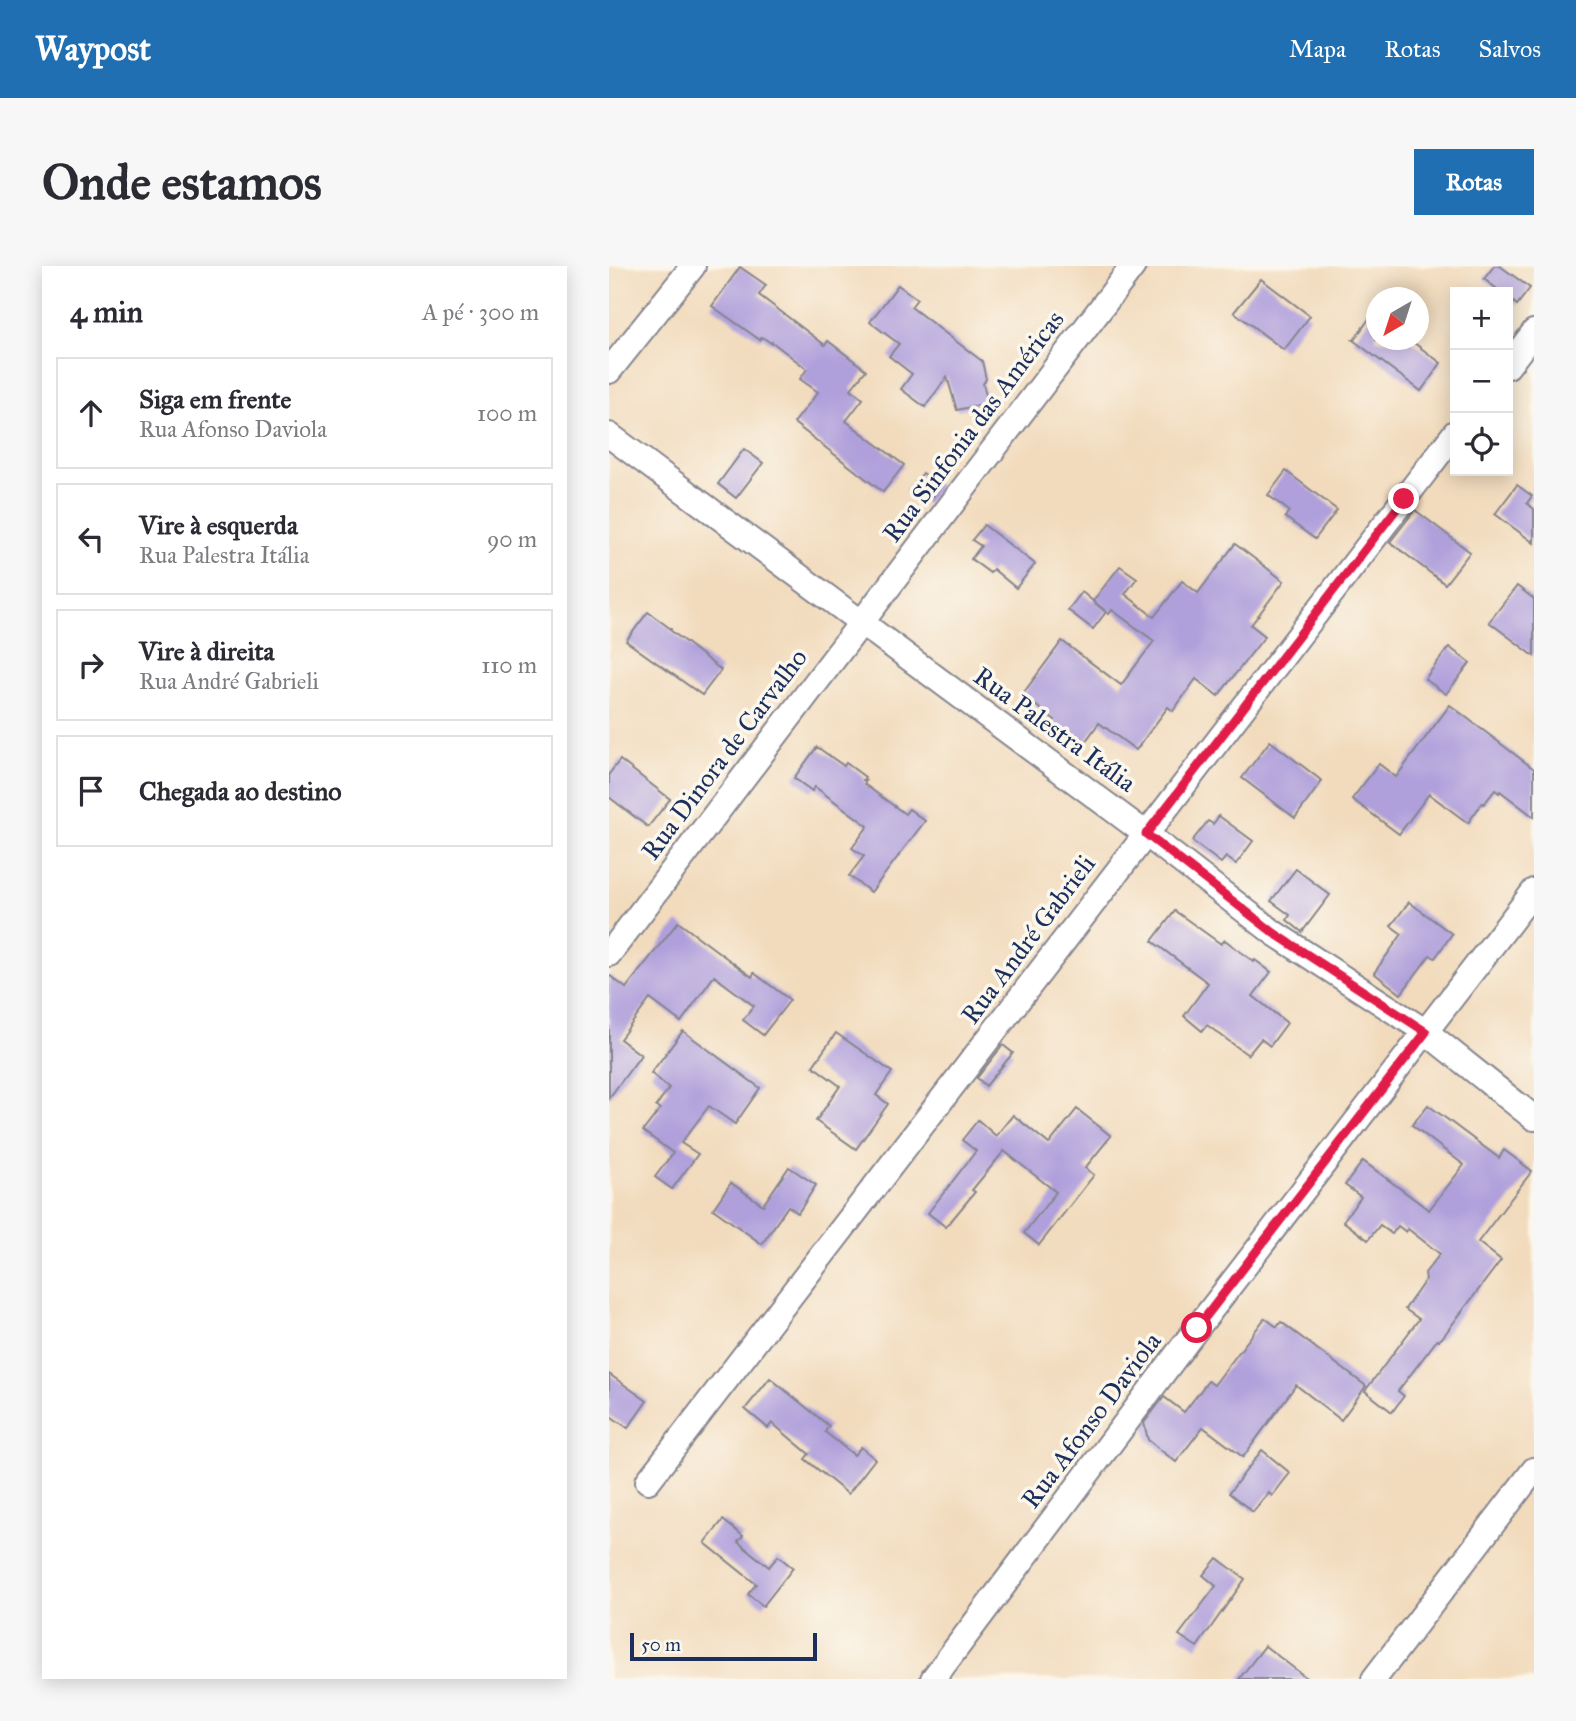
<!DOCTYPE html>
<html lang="pt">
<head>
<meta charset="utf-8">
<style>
	:root { --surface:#fff; --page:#f7f7f7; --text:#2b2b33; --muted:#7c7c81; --line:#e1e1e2; --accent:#1f6fb2 }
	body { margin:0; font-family:"IM FELL Great Primer",serif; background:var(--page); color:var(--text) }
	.controls { position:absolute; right:21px; top:21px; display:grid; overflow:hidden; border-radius:0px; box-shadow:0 4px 18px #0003 }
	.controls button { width:63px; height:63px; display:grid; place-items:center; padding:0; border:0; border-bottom:2px solid var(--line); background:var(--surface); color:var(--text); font:35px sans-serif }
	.compass { position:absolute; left:757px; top:21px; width:63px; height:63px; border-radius:50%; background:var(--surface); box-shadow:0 4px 18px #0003; rotate:219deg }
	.scale { position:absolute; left:21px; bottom:18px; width:187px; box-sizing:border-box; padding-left:7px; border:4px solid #1b2f5e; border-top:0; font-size:19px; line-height:24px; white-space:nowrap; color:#1b2f5e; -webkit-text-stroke:5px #fbf7ec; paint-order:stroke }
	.stop { position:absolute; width:21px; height:21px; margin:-16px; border:5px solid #e11d48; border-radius:50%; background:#fff }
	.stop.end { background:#e11d48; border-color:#fff; box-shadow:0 2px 7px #0008 }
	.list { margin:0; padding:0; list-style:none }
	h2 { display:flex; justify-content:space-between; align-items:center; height:91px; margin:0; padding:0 28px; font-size:30px }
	h2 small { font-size:23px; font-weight:400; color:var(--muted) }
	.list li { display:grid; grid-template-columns:46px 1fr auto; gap:21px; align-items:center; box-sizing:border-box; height:112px; margin:0 14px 14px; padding:0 14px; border:2px solid var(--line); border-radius:0px }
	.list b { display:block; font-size:26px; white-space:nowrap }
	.list p { margin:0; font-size:23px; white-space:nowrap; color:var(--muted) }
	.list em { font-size:23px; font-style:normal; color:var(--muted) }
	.icon { flex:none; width:38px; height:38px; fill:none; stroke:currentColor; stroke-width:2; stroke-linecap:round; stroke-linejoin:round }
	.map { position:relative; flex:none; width:925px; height:1413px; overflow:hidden; border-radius:0px }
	header { display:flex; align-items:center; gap:42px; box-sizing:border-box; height:98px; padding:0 35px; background:var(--accent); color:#fff }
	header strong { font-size:33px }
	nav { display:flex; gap:38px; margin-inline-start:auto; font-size:24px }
	.intro { display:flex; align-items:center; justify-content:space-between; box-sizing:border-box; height:168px; padding:0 42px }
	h1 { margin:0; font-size:49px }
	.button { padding:18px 32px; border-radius:0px; background:var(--accent); color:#fff; font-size:24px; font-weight:700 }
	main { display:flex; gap:42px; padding:0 42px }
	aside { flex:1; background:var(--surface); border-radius:0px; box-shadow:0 4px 18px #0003 }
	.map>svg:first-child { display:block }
	.building { fill:#af9fdb }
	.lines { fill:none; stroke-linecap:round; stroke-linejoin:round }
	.street-casing { stroke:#86858e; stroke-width:28 }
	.street { stroke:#fff; stroke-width:24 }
	.route { stroke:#e11d48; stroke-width:9 }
	.labels { text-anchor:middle; stroke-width:7; stroke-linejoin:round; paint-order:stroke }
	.street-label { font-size:26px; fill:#1b2f5e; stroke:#fbf7ec }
</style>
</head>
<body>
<header>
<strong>Waypost</strong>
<nav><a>Mapa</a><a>Rotas</a><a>Salvos</a></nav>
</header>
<div class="intro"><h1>Onde estamos</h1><a class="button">Rotas</a></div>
<main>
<aside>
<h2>4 min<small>A pé · 300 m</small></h2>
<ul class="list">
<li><svg class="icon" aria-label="ahead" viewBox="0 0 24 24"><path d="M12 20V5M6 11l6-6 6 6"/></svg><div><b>Siga em frente</b><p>Rua Afonso Daviola</p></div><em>100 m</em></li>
<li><svg class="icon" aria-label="left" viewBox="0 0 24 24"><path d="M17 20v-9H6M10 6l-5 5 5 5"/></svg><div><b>Vire à esquerda</b><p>Rua Palestra Itália</p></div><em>90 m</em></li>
<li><svg class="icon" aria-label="right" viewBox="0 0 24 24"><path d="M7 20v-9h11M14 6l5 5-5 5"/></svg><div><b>Vire à direita</b><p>Rua André Gabrieli</p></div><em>110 m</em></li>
<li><svg class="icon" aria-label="arrive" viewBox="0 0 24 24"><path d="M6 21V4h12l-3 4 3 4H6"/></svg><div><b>Chegada ao destino</b></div></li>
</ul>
</aside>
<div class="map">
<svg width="925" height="1413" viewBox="0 0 925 1413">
	<rect width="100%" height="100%" fill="#fbf7ec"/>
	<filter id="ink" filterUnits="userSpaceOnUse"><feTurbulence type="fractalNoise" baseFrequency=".0143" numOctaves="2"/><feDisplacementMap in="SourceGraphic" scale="14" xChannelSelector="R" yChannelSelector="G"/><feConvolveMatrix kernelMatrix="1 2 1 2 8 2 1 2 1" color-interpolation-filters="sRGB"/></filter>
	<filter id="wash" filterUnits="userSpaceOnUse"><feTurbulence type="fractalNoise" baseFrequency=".00686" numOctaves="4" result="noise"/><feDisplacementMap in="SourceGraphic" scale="28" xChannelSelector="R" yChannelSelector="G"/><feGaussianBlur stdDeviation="1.57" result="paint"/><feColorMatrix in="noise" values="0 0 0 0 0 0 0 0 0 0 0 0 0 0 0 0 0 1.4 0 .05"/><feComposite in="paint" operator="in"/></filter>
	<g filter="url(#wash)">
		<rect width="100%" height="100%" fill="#f2dbbd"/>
		<g id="blocks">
			<g class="building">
				<path d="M 885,0 L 891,0 L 921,22 L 908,39 L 899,32 L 899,26 L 892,26 L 875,13 Z"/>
				<path d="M 131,1 L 157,19 L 150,29 L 216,79 L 219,75 L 257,104 L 242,123 L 254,133 L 237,155 L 295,199 L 274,226 L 185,157 L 209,126 L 191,113 L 198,103 L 163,76 L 162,77 L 153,71 L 151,74 L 103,40 Z"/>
				<path d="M 652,13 L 701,50 L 675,84 L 625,46 Z"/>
				<path d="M 289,19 L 308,33 L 302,41 L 373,95 L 377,113 L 374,118 L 379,137 L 348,144 L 338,111 L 316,141 L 292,123 L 303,108 L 280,90 L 290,78 L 261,56 Z"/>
				<path d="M 767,43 L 767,74 L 801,74 L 832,97 L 812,125 L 744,74 L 745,74 Z"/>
				<path d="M 135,183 L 154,197 L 127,232 L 109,218 Z"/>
				<path d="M 677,205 L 728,244 L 706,273 L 676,251 L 680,245 L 659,229 Z"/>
				<path d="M 314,207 L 331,221 L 318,238 L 300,225 Z"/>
				<path d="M 908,219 L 923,230 L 918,237 L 925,243 L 925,277 L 886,248 Z"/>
				<path d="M 806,244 L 861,286 L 836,318 L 781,276 Z"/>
				<path d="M 375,259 L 426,298 L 407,322 L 384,303 L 381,307 L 362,293 L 372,280 L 363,274 Z"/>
				<path d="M 626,278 L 675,315 L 642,359 L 656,370 L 609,430 L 587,413 L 564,445 L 559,441 L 527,484 L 490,457 L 468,487 L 438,465 L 446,454 L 413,429 L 453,375 L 512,419 L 545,375 L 503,344 L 500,348 L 484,335 L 511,300 L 528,312 L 516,328 L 545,351 L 573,315 L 589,327 Z"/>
				<path d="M 908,320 L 925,333 L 925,390 L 880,356 Z"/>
				<path d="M 473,326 L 497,346 L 484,363 L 459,344 Z"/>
				<path d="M 39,346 L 62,363 L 61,364 L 112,404 L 93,429 L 17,375 Z"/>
				<path d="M 840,381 L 861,397 L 837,428 L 816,413 Z"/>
				<path d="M 841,439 L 925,503 L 925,551 L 891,525 L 890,527 L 886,524 L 875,538 L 873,537 L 859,557 L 820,528 L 790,568 L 743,533 L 770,498 L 787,511 Z"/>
				<path d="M 661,475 L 713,515 L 686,552 L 633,512 Z"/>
				<path d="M 208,481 L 235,500 L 237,497 L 256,511 L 254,514 L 257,515 L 255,518 L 296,548 L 300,543 L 316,555 L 262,626 L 240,610 L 255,590 L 243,582 L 259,560 L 206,521 L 203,525 L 185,512 Z"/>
				<path d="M 11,494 L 61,533 L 39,561 L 0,531 L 0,508 Z"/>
				<path d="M 610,550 L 644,575 L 627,598 L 617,591 L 612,597 L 583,575 L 599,555 L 604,558 Z"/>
				<path d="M 687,603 L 721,629 L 693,666 L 678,654 L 681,649 L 662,635 Z"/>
				<path d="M 800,636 L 843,668 L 826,692 L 821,689 L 792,728 L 765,707 L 793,668 L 782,660 Z"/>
				<path d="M 566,645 L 612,678 L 616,674 L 645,696 L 646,694 L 662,706 L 644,730 L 678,757 L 661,780 L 652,773 L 639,789 L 598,759 L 593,765 L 575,750 L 599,717 L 543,675 Z"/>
				<path d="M 69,656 L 143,711 L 145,707 L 181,734 L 154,769 L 134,754 L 145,740 L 105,710 L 72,756 L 41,733 L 11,773 L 32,789 L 0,832 L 0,709 L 17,722 Z"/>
				<path d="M 74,765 L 151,822 L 126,858 L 100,840 L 72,877 L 89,888 L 63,923 L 46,911 L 64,887 L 34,865 L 51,843 L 47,840 L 60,822 L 42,807 Z"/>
				<path d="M 227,767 L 283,806 L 267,829 L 279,838 L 247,883 L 207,855 L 231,820 L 204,800 Z"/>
				<path d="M 394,779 L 404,787 L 377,820 L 368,812 Z"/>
				<path d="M 819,839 L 890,892 L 895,884 L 923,905 L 869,976 L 892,994 L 833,1072 L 829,1075 L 828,1074 L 789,1125 L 795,1130 L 783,1146 L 756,1125 L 810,1053 L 796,1043 L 817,1013 L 816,1007 L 831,988 L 799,963 L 797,966 L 789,960 L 783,968 L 771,959 L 759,974 L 734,955 L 752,931 L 736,919 L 754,895 L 820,944 L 855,899 L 803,859 Z"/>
				<path d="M 468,843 L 502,870 L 476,902 L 485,909 L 430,979 L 415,967 L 447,926 L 395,885 L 363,924 L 366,926 L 337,961 L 319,947 L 367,885 L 353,874 L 369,854 L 387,870 L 404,849 L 440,878 Z"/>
				<path d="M 180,901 L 207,919 L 189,947 L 179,940 L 153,978 L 104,943 L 122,917 L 154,939 Z"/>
				<path d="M 656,1052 L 668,1061 L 672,1056 L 757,1120 L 732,1154 L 687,1119 L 634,1191 L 594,1161 L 567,1196 L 539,1174 L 535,1157 L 555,1131 L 575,1146 L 599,1115 L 605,1119 Z"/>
				<path d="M 0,1108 L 38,1135 L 19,1162 L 0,1149 Z"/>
				<path d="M 161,1112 L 220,1160 L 216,1166 L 245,1189 L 252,1181 L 266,1193 L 239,1228 L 196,1193 L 200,1188 L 163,1157 L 159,1162 L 136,1143 Z"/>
				<path d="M 653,1184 L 681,1207 L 663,1230 L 660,1227 L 644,1246 L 620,1227 Z"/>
				<path d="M 114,1254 L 134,1270 L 129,1276 L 160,1301 L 169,1290 L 184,1302 L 154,1340 L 139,1328 L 147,1318 L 96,1277 Z"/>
				<path d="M 608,1292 L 636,1313 L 588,1381 L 570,1369 L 607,1320 L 594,1309 Z"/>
				<path d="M 656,1380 L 699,1413 L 630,1413 Z"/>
			</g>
		</g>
	</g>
	<g filter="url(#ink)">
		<use href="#blocks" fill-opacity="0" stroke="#86858e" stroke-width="2"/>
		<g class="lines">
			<g class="street-casing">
				<g id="street">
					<path d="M 899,100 L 925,66"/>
					<path d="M 0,105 L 84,0"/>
					<path d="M 0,169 L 537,568 L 665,667 L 817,766 L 925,852"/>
					<path d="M 0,688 L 524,0"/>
					<path d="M 39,1215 L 846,167"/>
					<path d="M 324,1413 L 588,1062 L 925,625"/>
					<path d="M 765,1413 L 925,1204"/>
				</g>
			</g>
			<use href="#street" class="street"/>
		</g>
	</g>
	<g class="lines" filter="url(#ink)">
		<path class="route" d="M 588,1062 L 817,766 L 665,667 L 537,568 L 795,233"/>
	</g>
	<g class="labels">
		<g class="street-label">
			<text transform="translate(364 160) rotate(-53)" y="9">Rua Sinfonia das Américas</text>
			<text transform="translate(446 463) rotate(36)" y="9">Rua Palestra Itália</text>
			<text transform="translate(115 488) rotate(-53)" y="9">Rua Dinora de Carvalho</text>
			<text transform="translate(419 673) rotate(-53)" y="9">Rua André Gabrieli</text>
			<text transform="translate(482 1154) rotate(-53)" y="9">Rua Afonso Daviola</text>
		</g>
	</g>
</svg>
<div class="controls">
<button>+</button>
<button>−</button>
<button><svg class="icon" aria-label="locate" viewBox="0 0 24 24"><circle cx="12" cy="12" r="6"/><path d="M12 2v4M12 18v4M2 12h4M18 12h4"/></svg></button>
</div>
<svg class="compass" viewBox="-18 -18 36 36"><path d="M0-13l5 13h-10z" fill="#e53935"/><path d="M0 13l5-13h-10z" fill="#7c7c81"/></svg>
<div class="scale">50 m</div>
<div class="stop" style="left:588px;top:1062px"></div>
<div class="stop end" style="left:795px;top:233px"></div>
</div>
</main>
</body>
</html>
